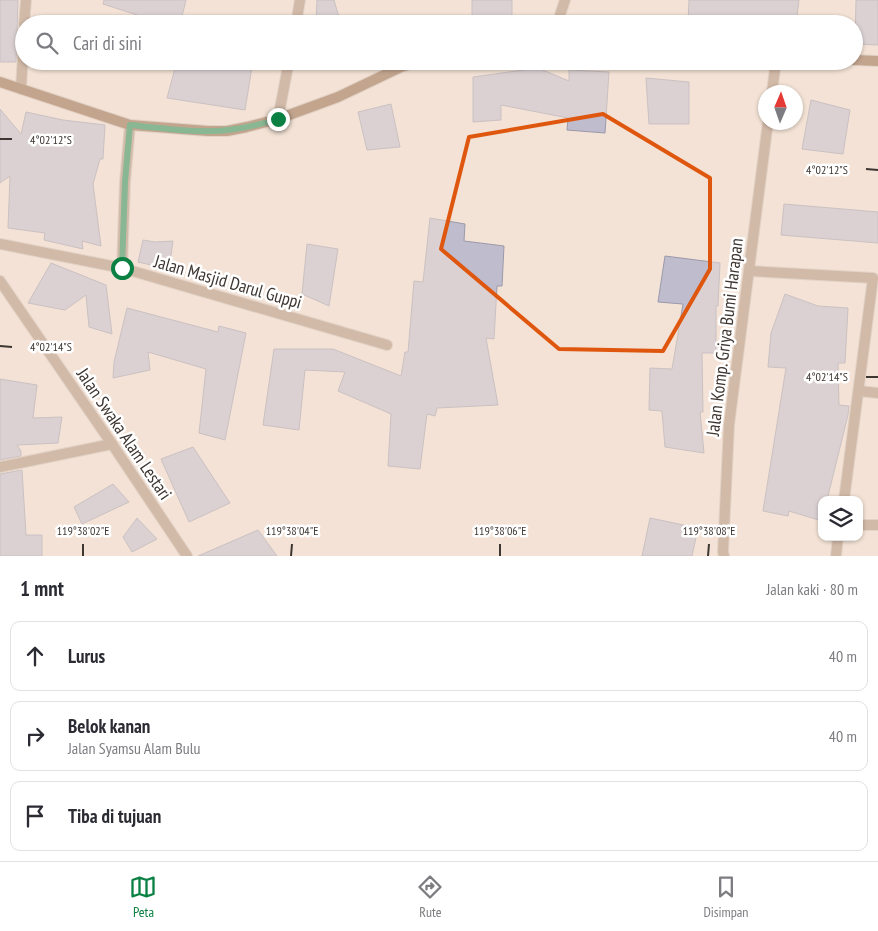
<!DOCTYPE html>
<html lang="id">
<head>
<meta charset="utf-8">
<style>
	:root { --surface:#fff; --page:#f2f2f3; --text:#2b2b33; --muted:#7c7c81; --line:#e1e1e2; --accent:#0b8043 }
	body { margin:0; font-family:"PT Sans Narrow",sans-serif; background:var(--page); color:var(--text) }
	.controls { position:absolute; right:15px; bottom:15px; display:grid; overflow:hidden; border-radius:10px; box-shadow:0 1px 4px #0004 }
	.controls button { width:45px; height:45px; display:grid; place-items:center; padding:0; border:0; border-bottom:1px solid var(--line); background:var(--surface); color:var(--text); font:25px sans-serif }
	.compass { position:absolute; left:758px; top:85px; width:45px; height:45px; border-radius:50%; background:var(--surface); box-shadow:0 1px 4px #0004; rotate:2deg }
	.stop { position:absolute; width:15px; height:15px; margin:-11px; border:4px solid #0b8043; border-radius:50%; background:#fff }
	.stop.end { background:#0b8043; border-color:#fff; box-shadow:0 1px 5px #0008 }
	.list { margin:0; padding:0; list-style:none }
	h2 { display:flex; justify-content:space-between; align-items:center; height:65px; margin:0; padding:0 20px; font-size:21px }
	h2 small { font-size:16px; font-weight:400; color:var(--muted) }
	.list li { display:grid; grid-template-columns:32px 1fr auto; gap:15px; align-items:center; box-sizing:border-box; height:70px; margin:0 10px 10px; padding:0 10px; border:1px solid var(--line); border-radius:10px }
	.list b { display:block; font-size:19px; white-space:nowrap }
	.list p { margin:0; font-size:16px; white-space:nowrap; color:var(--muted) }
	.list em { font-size:16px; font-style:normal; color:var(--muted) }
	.icon { flex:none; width:28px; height:28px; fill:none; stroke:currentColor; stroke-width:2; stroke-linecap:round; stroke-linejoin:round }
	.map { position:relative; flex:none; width:878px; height:556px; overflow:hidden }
	.search { position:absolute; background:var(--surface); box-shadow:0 1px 4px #0004; left:15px; right:15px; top:15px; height:55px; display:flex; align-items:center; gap:12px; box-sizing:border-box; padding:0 18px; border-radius:28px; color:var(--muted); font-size:19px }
	.sheet { height:305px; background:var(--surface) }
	nav { display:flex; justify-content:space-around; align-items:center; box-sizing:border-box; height:70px; border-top:1px solid var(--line); background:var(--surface); font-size:14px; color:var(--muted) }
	nav a { display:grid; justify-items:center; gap:2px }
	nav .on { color:var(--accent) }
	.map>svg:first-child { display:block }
	.building { fill:#bfbcce; stroke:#9b99aa }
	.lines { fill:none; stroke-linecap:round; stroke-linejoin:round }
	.street-casing { stroke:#cfc0b5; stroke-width:12 }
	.secondary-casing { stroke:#cfc0b5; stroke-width:12 }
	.street { stroke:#aa8972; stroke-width:10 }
	.secondary { stroke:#8b5c39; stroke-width:10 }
	.route { stroke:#0b8043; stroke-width:6 }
	.marked { fill:none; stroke:#df570e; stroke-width:4; stroke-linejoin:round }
	.ticks { fill:none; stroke:#3d3631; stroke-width:2 }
	.labels { text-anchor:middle; stroke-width:5; stroke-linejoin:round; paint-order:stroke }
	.street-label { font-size:18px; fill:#3d3631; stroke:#fff }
	.ticks-label { font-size:12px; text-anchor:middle; fill:#3d3631; stroke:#fff; stroke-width:5; stroke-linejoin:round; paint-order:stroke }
</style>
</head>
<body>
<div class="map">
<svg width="878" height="556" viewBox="0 0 878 556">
	<rect width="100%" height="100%" fill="#f3e2d6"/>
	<g class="building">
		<path d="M 0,0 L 18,0 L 16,62 L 0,62 Z"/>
		<path d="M 104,0 L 186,0 L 180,24 L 165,24 L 103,4 Z"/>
		<path d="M 317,0 L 334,0 L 341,24 L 316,24 Z"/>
		<rect x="472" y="0" width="40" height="21"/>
		<path d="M 689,0 L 799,0 L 796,24 L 732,24 L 688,22 Z"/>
		<path d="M 856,0 L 878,0 L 878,45 L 855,44 Z"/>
		<path d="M 177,61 L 253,61 L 245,110 L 167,98 Z"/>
		<path d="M 538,68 L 569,81 L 569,70 L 609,72 L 605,133 L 567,130 L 568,118 L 501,105 L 501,120 L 473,122 L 473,77 Z"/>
		<path d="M 646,78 L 689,82 L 689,124 L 649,124 Z"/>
		<path d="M 811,100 L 850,110 L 843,154 L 802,149 Z"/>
		<path d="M 391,104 L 400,147 L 367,150 L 358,112 Z"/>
		<path d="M 0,109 L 21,134 L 26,112 L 63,120 L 105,125 L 103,159 L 100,159 L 93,184 L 101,246 L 82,241 L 83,249 L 44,240 L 45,233 L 8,228 L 10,176 L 0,183 Z"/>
		<path d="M 784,204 L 878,212 L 878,243 L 781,235 Z"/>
		<path d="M 430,218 L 465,224 L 464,241 L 504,246 L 502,286 L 497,286 L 494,339 L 486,338 L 498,405 L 437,408 L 435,416 L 427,414 L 420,469 L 388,466 L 391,414 L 338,391 L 345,372 L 305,370 L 299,430 L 263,425 L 274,349 L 333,349 L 401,376 L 405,352 L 408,352 L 414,281 L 423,282 Z"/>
		<path d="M 143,240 L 155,242 L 173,241 L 169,269 L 138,262 Z"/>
		<path d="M 307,244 L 338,249 L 329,306 L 302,294 Z"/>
		<path d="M 665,256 L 720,263 L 718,306 L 716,306 L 716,353 L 702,353 L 703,412 L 700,412 L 704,453 L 665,447 L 662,411 L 649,410 L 650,368 L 672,369 L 683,304 L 658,302 Z"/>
		<path d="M 51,263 L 106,285 L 112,334 L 89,327 L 86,295 L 65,310 L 28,303 Z"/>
		<path d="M 785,294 L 818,306 L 848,308 L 845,363 L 838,363 L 839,405 L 849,406 L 848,415 L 827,500 L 822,500 L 822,521 L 789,511 L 788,516 L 763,511 L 786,368 L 768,367 L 771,333 Z"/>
		<path d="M 127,308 L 218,332 L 219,326 L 246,333 L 225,440 L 199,433 L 206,369 L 148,352 L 150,370 L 113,378 L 114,362 Z"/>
		<path d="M 0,379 L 37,385 L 33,418 L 62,417 L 58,443 L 17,445 L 21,451 L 21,456 L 0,460 Z"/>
		<path d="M 193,447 L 230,503 L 189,522 L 161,459 Z"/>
		<path d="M 22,470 L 26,535 L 42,535 L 42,556 L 0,556 L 0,474 Z"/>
		<path d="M 113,484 L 129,502 L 82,524 L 74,507 Z"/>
		<path d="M 137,518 L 157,539 L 132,552 L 123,537 Z"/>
		<path d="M 650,518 L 698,528 L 692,556 L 642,556 Z"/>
		<path d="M 258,530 L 277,556 L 198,556 Z"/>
	</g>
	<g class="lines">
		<g class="street-casing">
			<g id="street">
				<path d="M 24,24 L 26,0"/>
				<path d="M 296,24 L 300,0"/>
				<path d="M 557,24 L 565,0"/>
				<path d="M 21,89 L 24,36"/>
				<path d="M 772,92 L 776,61"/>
				<path d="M 278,119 L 289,61"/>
				<path d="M 0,244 L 122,268 L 387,345"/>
				<path d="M 122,268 L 125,182 L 130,125"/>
				<path d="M 749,271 L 873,278 L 844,500"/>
				<path d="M 0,281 L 112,444 L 187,556"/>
				<path d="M 859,391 L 878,393"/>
				<path d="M 0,467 L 112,444"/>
				<path d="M 859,525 L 878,525"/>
				<path d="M 724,556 L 723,552 L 729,425 L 768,122"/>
				<path d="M 836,556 L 838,537"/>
			</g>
		</g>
		<g class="secondary-casing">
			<g id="secondary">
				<path d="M 854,60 L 878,61"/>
				<path d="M 0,82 L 130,125 L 208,131 L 227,131 L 247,127 L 278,119 L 338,97 L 401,67 L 421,61"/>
			</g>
		</g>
		<use href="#street" class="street"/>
		<use href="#secondary" class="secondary"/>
	</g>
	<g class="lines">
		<path class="route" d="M 122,268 L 125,182 L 130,125 C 161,128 198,134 228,130 C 245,128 262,124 278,119"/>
	</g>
	<path d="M0 0H878V556H0ZM 603,114 L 710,178 L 710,269 L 663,351 L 559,349 L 441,249 L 469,137 Z" fill="#f3e2d6" fill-opacity=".55" fill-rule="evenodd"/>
	<path class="marked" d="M 603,114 L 710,178 L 710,269 L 663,351 L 559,349 L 441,249 L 469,137 Z"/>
	<path class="ticks" d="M 0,139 L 12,139M 866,169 L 878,170M 0,346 L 12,347M 866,377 L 878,377M 83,556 L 83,544M 291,556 L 292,544M 500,556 L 500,544M 708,556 L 709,544"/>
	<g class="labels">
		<g class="street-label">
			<text transform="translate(228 282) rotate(16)" y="6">Jalan Masjid Darul Guppi</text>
			<text transform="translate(725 337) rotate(-83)" y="6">Jalan Komp. Griya Bumi Harapan</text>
			<text transform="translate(124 434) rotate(56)" y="6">Jalan Swaka Alam Lestari</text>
		</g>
	</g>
	<g class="ticks-label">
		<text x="51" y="144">4°02'12"S</text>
		<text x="827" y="174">4°02'12"S</text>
		<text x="51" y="351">4°02'14"S</text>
		<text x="827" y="381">4°02'14"S</text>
		<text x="83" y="535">119°38'02"E</text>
		<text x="292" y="535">119°38'04"E</text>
		<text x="500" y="535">119°38'06"E</text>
		<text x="709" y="535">119°38'08"E</text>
	</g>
</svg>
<div class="controls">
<button><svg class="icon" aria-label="layers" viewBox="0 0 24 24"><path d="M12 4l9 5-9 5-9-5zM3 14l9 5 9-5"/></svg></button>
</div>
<svg class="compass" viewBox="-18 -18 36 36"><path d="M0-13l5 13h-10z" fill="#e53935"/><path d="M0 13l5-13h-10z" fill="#7c7c81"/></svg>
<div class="stop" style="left:122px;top:268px"></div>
<div class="stop end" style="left:278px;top:119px"></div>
<div class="search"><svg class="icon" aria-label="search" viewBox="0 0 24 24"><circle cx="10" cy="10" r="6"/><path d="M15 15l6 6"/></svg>Cari di sini</div>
</div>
<section class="sheet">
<h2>1 mnt<small>Jalan kaki · 80 m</small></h2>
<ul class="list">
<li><svg class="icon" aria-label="ahead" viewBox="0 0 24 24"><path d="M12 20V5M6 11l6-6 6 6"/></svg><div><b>Lurus</b></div><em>40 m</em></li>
<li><svg class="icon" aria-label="right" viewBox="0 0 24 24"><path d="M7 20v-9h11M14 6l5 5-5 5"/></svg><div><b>Belok kanan</b><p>Jalan Syamsu Alam Bulu</p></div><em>40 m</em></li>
<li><svg class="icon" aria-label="arrive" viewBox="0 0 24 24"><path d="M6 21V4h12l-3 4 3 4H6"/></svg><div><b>Tiba di tujuan</b></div></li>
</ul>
</section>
<nav>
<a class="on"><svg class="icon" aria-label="map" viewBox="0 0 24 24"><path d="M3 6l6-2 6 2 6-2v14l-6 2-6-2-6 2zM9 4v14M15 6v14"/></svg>Peta</a>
<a><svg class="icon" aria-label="directions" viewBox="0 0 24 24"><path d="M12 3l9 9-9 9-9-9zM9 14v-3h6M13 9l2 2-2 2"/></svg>Rute</a>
<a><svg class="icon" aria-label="saved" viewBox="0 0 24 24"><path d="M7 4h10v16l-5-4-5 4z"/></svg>Disimpan</a>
</nav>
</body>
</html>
